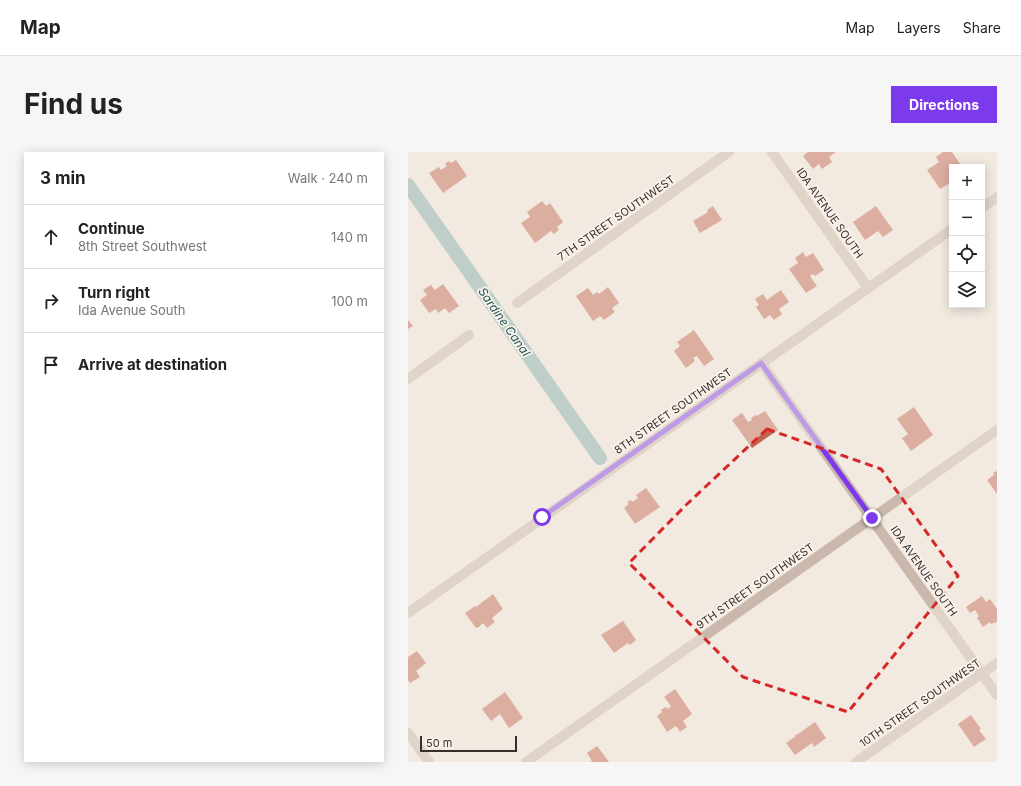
<!DOCTYPE html>
<html lang="en">
<head>
<meta charset="utf-8">
<style>
	:root { --surface:#fff; --page:#f6f6f6; --text:#222; --muted:#767676; --line:#e0e0e0; --accent:#7c3aed }
	body { margin:0; font-family:Inter,sans-serif; background:var(--page); color:var(--text) }
	.controls { position:absolute; right:12px; top:12px; display:grid; overflow:hidden; border-radius:0px; box-shadow:0 2px 10px #0003 }
	.controls button { width:36px; height:36px; display:grid; place-items:center; padding:0; border:0; border-bottom:1px solid var(--line); background:var(--surface); color:var(--text); font:20px sans-serif }
	.scale { position:absolute; left:12px; bottom:10px; width:97px; box-sizing:border-box; padding-left:4px; border:2px solid #382e2b; border-top:0; font-size:11px; line-height:14px; white-space:nowrap; color:#382e2b; -webkit-text-stroke:3px #faf3ec; paint-order:stroke }
	.stop { position:absolute; width:12px; height:12px; margin:-9px; border:3px solid #7c3aed; border-radius:50%; background:#fff }
	.stop.end { background:#7c3aed; border-color:#fff; box-shadow:0 1px 4px #0008 }
	.list { margin:0; padding:0; list-style:none }
	h2 { display:flex; justify-content:space-between; align-items:center; height:52px; margin:0; padding:0 16px; font-size:17px }
	h2 small { font-size:13px; font-weight:400; color:var(--muted) }
	.list li { display:grid; grid-template-columns:26px 1fr auto; gap:12px; align-items:center; box-sizing:border-box; height:64px; padding:0 16px; border-top:1px solid var(--line) }
	.list b { display:block; font-size:15px; white-space:nowrap }
	.list p { margin:0; font-size:13px; white-space:nowrap; color:var(--muted) }
	.list em { font-size:13px; font-style:normal; color:var(--muted) }
	.icon { flex:none; width:22px; height:22px; fill:none; stroke:currentColor; stroke-width:2; stroke-linecap:round; stroke-linejoin:round }
	.map { position:relative; flex:none; width:589px; height:610px; overflow:hidden; border-radius:0px }
	header { display:flex; align-items:center; gap:24px; box-sizing:border-box; height:56px; padding:0 20px; background:var(--surface); border-bottom:1px solid var(--line) }
	header strong { font-size:19px }
	nav { display:flex; gap:22px; margin-inline-start:auto; font-size:14px }
	.intro { display:flex; align-items:center; justify-content:space-between; box-sizing:border-box; height:96px; padding:0 24px }
	h1 { margin:0; font-size:28px }
	.button { padding:10px 18px; border-radius:0px; background:var(--accent); color:#fff; font-size:14px; font-weight:700 }
	main { display:flex; gap:24px; padding:0 24px }
	aside { flex:1; background:var(--surface); border-radius:0px; box-shadow:0 2px 10px #0003 }
	.map>svg:first-child { display:block }
	.lines { fill:none; stroke-linecap:round; stroke-linejoin:round }
	.canal { stroke:#80aeae; stroke-width:14 }
	.building { fill:#c06650 }
	.minor { stroke:#cab8ac; stroke-width:10 }
	.route { stroke:#7c3aed; stroke-width:5 }
	.marked { fill:none; stroke:#d62828; stroke-width:3; stroke-dasharray:8 5; stroke-linejoin:round }
	.labels { text-anchor:middle; stroke-width:3.5; stroke-linejoin:round; paint-order:stroke }
	.street-label { font-size:11px; fill:#382e2b; stroke:#faf3ec }
	.water-label { font-size:12px; font-style:italic; fill:#225758; stroke:#faf3ec }
</style>
</head>
<body>
<header>
<strong>Map</strong>
<nav><a>Map</a><a>Layers</a><a>Share</a></nav>
</header>
<div class="intro"><h1>Find us</h1><a class="button">Directions</a></div>
<main>
<aside>
<h2>3 min<small>Walk · 240 m</small></h2>
<ul class="list">
<li><svg class="icon" aria-label="ahead" viewBox="0 0 24 24"><path d="M12 20V5M6 11l6-6 6 6"/></svg><div><b>Continue</b><p>8th Street Southwest</p></div><em>140 m</em></li>
<li><svg class="icon" aria-label="right" viewBox="0 0 24 24"><path d="M7 20v-9h11M14 6l5 5-5 5"/></svg><div><b>Turn right</b><p>Ida Avenue South</p></div><em>100 m</em></li>
<li><svg class="icon" aria-label="arrive" viewBox="0 0 24 24"><path d="M6 21V4h12l-3 4 3 4H6"/></svg><div><b>Arrive at destination</b></div></li>
</ul>
</aside>
<div class="map">
<svg width="589" height="610" viewBox="0 0 589 610">
	<rect width="100%" height="100%" fill="#f2e9e0"/>
	<g class="lines">
		<path class="canal" d="M 0,33 L 192,306"/>
	</g>
	<g class="building">
		<path d="M 400,0 L 428,0 L 421,5 L 424,10 L 414,17 L 411,12 L 405,17 L 395,4 Z"/>
		<path d="M 535,0 L 544,0 L 554,15 L 544,15 L 544,30 L 532,37 L 519,18 L 531,10 L 528,5 Z"/>
		<path d="M 48,8 L 59,24 L 35,41 L 21,21 L 31,15 L 33,18 L 39,14 L 37,12 L 41,9 L 43,11 Z"/>
		<path d="M 134,49 L 138,54 L 142,51 L 155,70 L 149,75 L 151,78 L 146,82 L 143,79 L 127,91 L 113,71 L 122,65 L 119,60 Z"/>
		<path d="M 305,54 L 314,68 L 292,81 L 285,69 L 300,60 L 299,58 Z"/>
		<path d="M 468,54 L 485,78 L 475,85 L 470,79 L 457,88 L 445,70 Z"/>
		<path d="M 395,100 L 398,105 L 405,101 L 416,118 L 407,124 L 405,122 L 402,124 L 409,134 L 398,141 L 381,117 L 390,111 L 387,106 Z"/>
		<path d="M 35,132 L 51,154 L 41,161 L 37,156 L 30,161 L 28,157 L 21,161 L 12,148 L 19,143 L 15,138 L 23,133 L 27,138 Z"/>
		<path d="M 200,135 L 211,151 L 204,156 L 207,160 L 196,168 L 192,164 L 185,169 L 168,144 L 180,136 L 185,143 L 189,140 L 191,142 Z"/>
		<path d="M 373,138 L 381,150 L 371,157 L 374,162 L 366,168 L 362,163 L 356,167 L 348,155 L 351,153 L 347,147 L 355,142 L 359,148 Z"/>
		<path d="M 0,168 L 5,174 L 0,177 Z"/>
		<path d="M 286,178 L 306,207 L 296,214 L 289,204 L 285,206 L 287,209 L 278,216 L 266,199 L 272,194 L 269,190 Z"/>
		<path d="M 506,255 L 525,283 L 503,299 L 494,286 L 500,282 L 489,267 Z"/>
		<path d="M 357,259 L 370,278 L 344,296 L 324,268 L 334,261 L 340,270 L 344,268 L 343,266 L 348,263 L 349,264 Z"/>
		<path d="M 589,319 L 589,342 L 579,328 L 586,323 L 585,321 Z"/>
		<path d="M 238,336 L 252,355 L 227,372 L 216,356 L 221,352 L 219,350 L 223,348 L 224,350 L 230,346 L 228,343 Z"/>
		<path d="M 85,442 L 95,457 L 84,466 L 87,470 L 79,476 L 75,471 L 71,475 L 68,476 L 57,461 L 67,454 L 68,455 Z"/>
		<path d="M 574,444 L 578,450 L 582,447 L 589,457 L 589,470 L 583,472 L 582,470 L 575,475 L 569,466 L 571,464 L 567,458 L 562,461 L 558,455 Z"/>
		<path d="M 215,469 L 228,488 L 222,493 L 220,491 L 206,501 L 193,483 Z"/>
		<path d="M 9,499 L 18,511 L 8,519 L 12,525 L 2,531 L 0,528 L 0,505 Z"/>
		<path d="M 267,537 L 284,562 L 275,569 L 279,575 L 272,580 L 268,574 L 259,580 L 249,564 L 254,560 L 253,558 L 258,555 L 260,557 L 263,554 L 256,545 Z"/>
		<path d="M 97,540 L 115,566 L 101,576 L 92,562 L 83,569 L 74,557 Z"/>
		<path d="M 563,563 L 573,577 L 571,578 L 578,587 L 566,595 L 550,572 Z"/>
		<path d="M 407,570 L 418,586 L 406,595 L 404,591 L 387,603 L 378,591 L 388,584 L 387,583 L 390,582 Z"/>
		<path d="M 189,594 L 201,610 L 182,610 L 184,609 L 179,601 Z"/>
	</g>
	<g class="lines">
		<g class="minor">
			<path d="M 364,0 L 460,136"/>
			<path d="M 574,56 L 589,45"/>
			<path d="M 109,151 L 321,0"/>
			<path d="M 353,211 L 589,543"/>
			<path d="M 0,227 L 61,183"/>
			<path d="M 0,461 L 544,77"/>
			<path d="M 0,581 L 21,610"/>
			<path d="M 118,610 L 589,278"/>
			<path d="M 448,610 L 589,511"/>
		</g>
	</g>
	<g class="lines">
		<path class="route" d="M 134,365 L 353,211 L 464,366"/>
	</g>
	<path d="M0 0H589V610H0ZM 359,277 L 473,317 L 550,424 L 440,560 L 335,525 L 221,411 L 278,353 Z" fill="#f2e9e0" fill-opacity=".55" fill-rule="evenodd"/>
	<path class="marked" d="M 359,277 L 473,317 L 550,424 L 440,560 L 335,525 L 221,411 L 278,353 Z"/>
	<g class="labels">
		<g class="street-label">
			<text transform="translate(422 61) rotate(55)" y="4">IDA AVENUE SOUTH</text>
			<text transform="translate(208 66) rotate(-35)" y="4">7TH STREET SOUTHWEST</text>
			<text transform="translate(265 259) rotate(-35)" y="4">8TH STREET SOUTHWEST</text>
			<text transform="translate(516 419) rotate(55)" y="4">IDA AVENUE SOUTH</text>
			<text transform="translate(347 434) rotate(-35)" y="4">9TH STREET SOUTHWEST</text>
			<text transform="translate(512 551) rotate(-35)" y="4">10TH STREET SOUTHWEST</text>
		</g>
		<g class="water-label">
			<text transform="translate(96 170) rotate(55)" y="4">Sardine Canal</text>
		</g>
	</g>
</svg>
<div class="controls">
<button>+</button>
<button>−</button>
<button><svg class="icon" aria-label="locate" viewBox="0 0 24 24"><circle cx="12" cy="12" r="6"/><path d="M12 2v4M12 18v4M2 12h4M18 12h4"/></svg></button>
<button><svg class="icon" aria-label="layers" viewBox="0 0 24 24"><path d="M12 4l9 5-9 5-9-5zM3 14l9 5 9-5"/></svg></button>
</div>
<div class="scale">50 m</div>
<div class="stop" style="left:134px;top:365px"></div>
<div class="stop end" style="left:464px;top:366px"></div>
</div>
</main>
</body>
</html>
